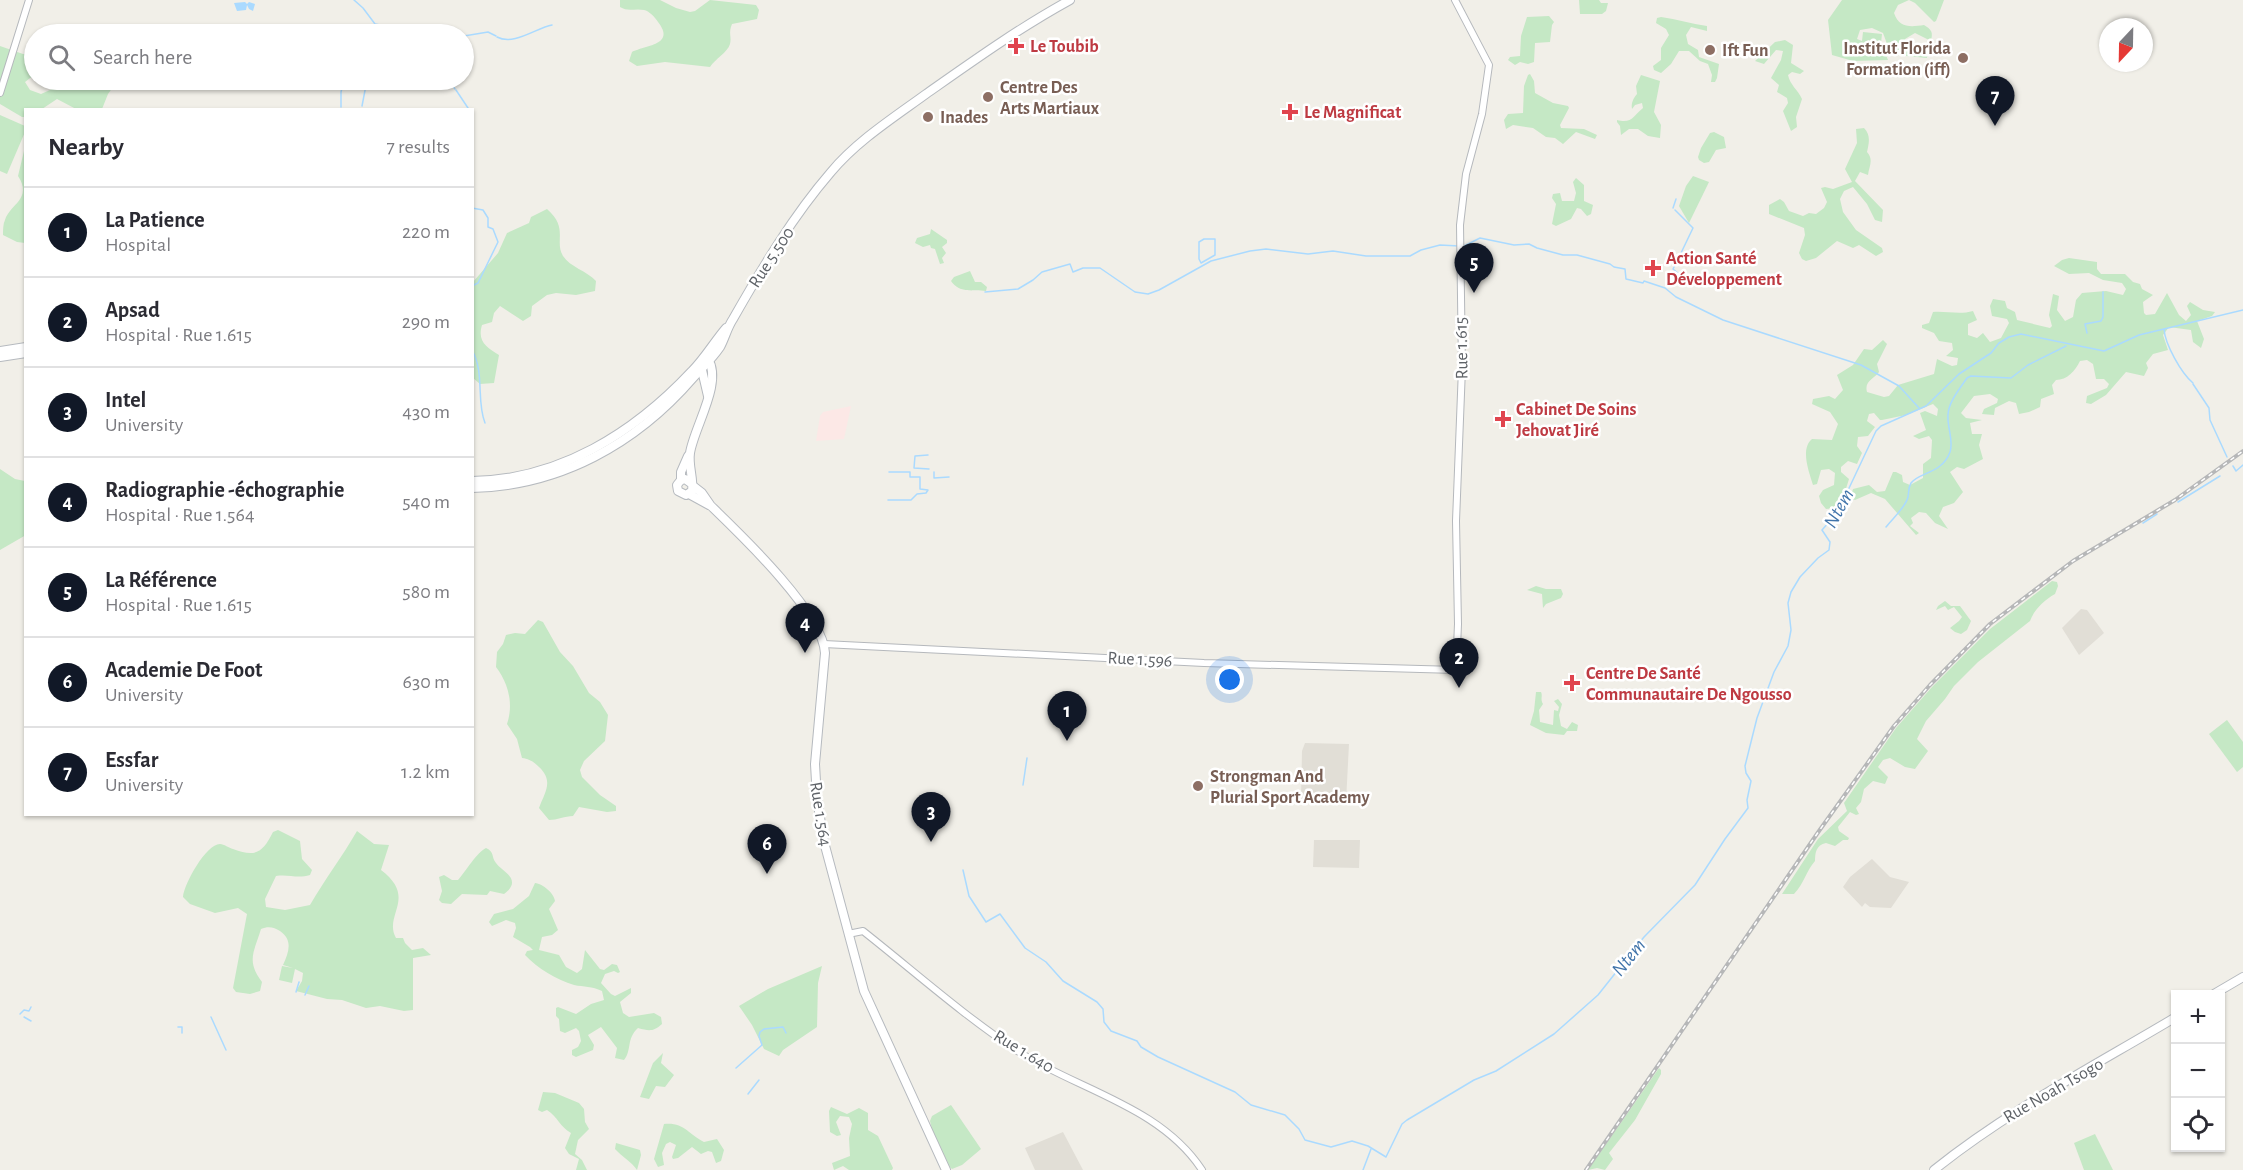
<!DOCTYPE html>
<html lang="en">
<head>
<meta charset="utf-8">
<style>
	:root { --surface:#fff; --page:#f7f7f7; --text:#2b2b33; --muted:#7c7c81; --line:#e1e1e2; --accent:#111827 }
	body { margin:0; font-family:"Alegreya Sans",sans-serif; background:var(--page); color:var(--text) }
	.controls { position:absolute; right:18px; bottom:18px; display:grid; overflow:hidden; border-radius:0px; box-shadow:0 2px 4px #0004 }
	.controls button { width:54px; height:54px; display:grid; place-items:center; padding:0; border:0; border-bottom:2px solid var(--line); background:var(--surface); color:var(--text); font:30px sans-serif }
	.compass { position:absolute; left:2099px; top:18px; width:54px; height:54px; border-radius:50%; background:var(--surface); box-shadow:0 2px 4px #0004; rotate:202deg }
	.you { position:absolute; left:1230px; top:680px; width:21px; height:21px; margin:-15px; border:4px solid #fff; border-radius:50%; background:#1a73e8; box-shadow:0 0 0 9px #1a73e833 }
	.badge { display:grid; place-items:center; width:39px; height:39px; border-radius:50%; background:var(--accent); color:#fff; font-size:20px; font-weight:700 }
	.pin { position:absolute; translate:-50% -50px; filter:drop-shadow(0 2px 3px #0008) }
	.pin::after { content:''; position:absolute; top:32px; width:21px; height:18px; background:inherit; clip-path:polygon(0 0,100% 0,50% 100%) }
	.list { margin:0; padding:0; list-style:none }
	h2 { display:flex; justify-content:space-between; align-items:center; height:78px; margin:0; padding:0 24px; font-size:26px }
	h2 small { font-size:20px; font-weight:400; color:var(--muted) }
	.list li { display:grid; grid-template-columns:39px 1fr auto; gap:18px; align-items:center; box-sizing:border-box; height:90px; padding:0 24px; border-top:2px solid var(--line) }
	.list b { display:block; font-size:22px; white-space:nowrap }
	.list p { margin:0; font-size:20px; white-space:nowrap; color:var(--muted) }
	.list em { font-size:20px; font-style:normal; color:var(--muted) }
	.icon { flex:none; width:33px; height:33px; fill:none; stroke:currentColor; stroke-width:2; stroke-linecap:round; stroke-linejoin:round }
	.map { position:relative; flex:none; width:2243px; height:1170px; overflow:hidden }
	.search { position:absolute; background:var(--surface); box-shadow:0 2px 4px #0004; left:24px; top:24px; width:450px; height:66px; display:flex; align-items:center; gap:15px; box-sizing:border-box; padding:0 21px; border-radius:33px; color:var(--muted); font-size:22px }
	.panel { position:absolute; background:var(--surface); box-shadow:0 2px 4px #0004; left:24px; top:108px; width:450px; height:708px; border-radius:0px }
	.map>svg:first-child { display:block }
	.education { fill:#e1ded6 }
	.medical { fill:#fce8e6 }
	.green { fill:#c5e8c5 }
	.water { fill:#aadaff }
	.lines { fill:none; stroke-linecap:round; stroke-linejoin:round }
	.stream { stroke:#aadaff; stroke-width:1.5 }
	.tertiary-casing { stroke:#b5b8bc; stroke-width:8 }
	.secondary-casing { stroke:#b6babf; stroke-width:10 }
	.tertiary { stroke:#fff; stroke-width:6 }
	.secondary { stroke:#fff; stroke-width:8 }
	.rail-casing { stroke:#b6b7b8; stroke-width:4 }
	.rail { stroke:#fff; stroke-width:1.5; stroke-dasharray:4.5; stroke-linecap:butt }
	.health-dot { fill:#e0444e; stroke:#fff; stroke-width:2 }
	.education-dot { fill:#8d6e63; stroke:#fff; stroke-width:2 }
	.labels { text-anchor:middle; stroke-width:5; stroke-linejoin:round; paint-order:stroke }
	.health-label { font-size:18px; font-weight:bold; fill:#be3a42; stroke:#fff; text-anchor:start }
	.education-label { font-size:18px; font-weight:bold; fill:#785e54; stroke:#fff; text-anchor:start }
	.street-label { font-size:18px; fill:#5f6368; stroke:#fff }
	.water-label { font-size:20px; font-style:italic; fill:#4174aa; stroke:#fff }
</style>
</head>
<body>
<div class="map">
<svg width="2243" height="1170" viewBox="0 0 2243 1170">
	<rect width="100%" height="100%" fill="#f1efe8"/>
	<g class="education">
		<path d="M 2081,609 L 2087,610 L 2104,633 L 2079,655 L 2062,628 Z"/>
		<path d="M 1305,743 L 1349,744 L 1346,802 L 1301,800 L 1302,751 Z"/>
		<path d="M 1314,840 L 1360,840 L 1359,868 L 1313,867 Z"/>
		<path d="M 1872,859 L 1890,877 L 1909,882 L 1891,908 L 1870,907 L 1865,903 L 1862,907 L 1843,887 L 1850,877 Z"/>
		<path d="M 1063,1132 L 1083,1170 L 1035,1170 L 1025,1148 Z"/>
	</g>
	<path class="medical" d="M 851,406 L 844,439 L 816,441 L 820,416 L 823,412 Z"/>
	<g class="green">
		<path d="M 620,0 L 660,0 L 676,8 L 690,12 L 695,11 L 710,0 L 756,5 L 759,10 L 757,19 L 732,24 C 728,33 732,37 730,44 C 728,52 715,59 710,67 L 665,62 L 637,66 L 629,61 L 632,52 C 646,45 676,45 658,22 C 655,17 649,11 644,10 C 635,8 628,12 620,7 Z"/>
		<path d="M 1579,0 L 1599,0 L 1601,3 L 1608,3 L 1606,11 L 1602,14 L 1580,14 Z"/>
		<path d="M 1842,0 L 1944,0 L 1936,21 L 1934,22 L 1915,3 L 1909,0 L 1898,5 L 1894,13 C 1899,28 1910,27 1924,25 C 1932,30 1933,32 1931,41 L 1915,33 L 1905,39 L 1908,46 L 1924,48 L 1927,53 L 1927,58 L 1897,55 L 1890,52 L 1883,33 L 1872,28 L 1860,30 L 1857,39 L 1862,41 L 1863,32 L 1882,34 L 1881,43 L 1866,42 L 1883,48 L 1888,60 L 1853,61 L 1832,55 L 1828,20 Z"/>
		<path d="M 1549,16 L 1554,22 L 1552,25 L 1550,42 L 1535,43 L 1534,62 L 1528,64 L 1520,62 L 1515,65 L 1508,60 L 1510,57 L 1520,56 L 1521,36 L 1527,17 Z"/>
		<path d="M 1661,17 C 1677,19 1691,24 1707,26 L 1707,31 L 1691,27 L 1686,35 L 1688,44 L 1698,50 L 1699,57 L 1719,64 L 1717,78 L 1715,82 L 1711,82 L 1712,75 L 1708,64 L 1700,61 L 1689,51 L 1679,51 L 1671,64 L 1661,73 L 1654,70 L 1653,66 L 1661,60 L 1661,48 L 1669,35 L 1666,29 L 1656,23 L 1657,18 Z"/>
		<path d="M 1785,40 L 1793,45 L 1791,63 L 1804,71 L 1800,74 L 1792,72 L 1788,75 C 1790,85 1798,90 1802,99 L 1796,117 L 1797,127 L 1791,131 L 1783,111 L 1788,103 L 1787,98 L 1777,92 L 1779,85 L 1771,78 L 1781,60 L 1783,51 L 1776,50 L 1764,64 L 1755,61 L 1775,42 Z"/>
		<path d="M 0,46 L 23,54 L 34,54 L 34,75 L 25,82 L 30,90 L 41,94 L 50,90 L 56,80 L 118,80 L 108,94 L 102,109 L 76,109 L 57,99 L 42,109 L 26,110 L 25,117 L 22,117 L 0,104 Z"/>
		<path d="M 1530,74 L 1534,81 L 1535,93 L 1553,103 L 1568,106 L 1569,108 L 1560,125 L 1561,128 L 1584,129 L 1597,135 L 1595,139 L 1576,132 L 1563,144 L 1555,138 L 1546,137 L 1533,128 L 1513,125 L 1506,129 L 1504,120 L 1508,114 L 1523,113 L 1524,86 L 1528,75 Z"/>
		<path d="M 1641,75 L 1660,81 L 1654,112 L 1661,125 L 1660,138 L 1648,136 L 1638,129 L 1629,129 L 1621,135 L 1620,126 L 1617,122 L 1617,120 C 1632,124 1633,116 1643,108 L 1642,103 L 1635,105 L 1632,109 C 1631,103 1633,99 1637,94 L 1636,86 Z"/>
		<path d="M 0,115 L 25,126 L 25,132 L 7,174 L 0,171 Z"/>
		<path d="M 1864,128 C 1871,135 1869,143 1867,152 C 1874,160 1869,166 1868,175 L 1860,172 L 1855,181 L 1883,210 L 1882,222 L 1875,220 L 1867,204 L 1853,187 L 1844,191 L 1840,199 L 1843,212 L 1856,230 L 1882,248 L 1883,252 L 1876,256 L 1859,245 L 1853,248 L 1837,241 L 1816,258 L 1806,261 L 1802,259 L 1799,253 L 1805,235 L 1804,228 L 1769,214 L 1769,205 L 1780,199 L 1784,202 L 1789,211 L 1803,216 L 1809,213 L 1816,214 L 1824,208 L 1827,202 L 1821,188 L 1825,187 L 1833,189 L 1852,182 L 1845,169 L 1857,143 L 1856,129 Z"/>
		<path d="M 1714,132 L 1724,137 L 1726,148 L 1716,150 L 1709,162 L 1704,163 L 1699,160 L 1698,157 L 1701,148 L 1710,133 Z"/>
		<path d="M 24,151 L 25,151 L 25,243 L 17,242 L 3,235 C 3,230 3,224 5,220 C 10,204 33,199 18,176 Z"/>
		<path d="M 1693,176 L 1709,182 L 1689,223 L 1679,206 L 1686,186 Z"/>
		<path d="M 1576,178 L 1584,185 L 1584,201 L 1593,205 L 1591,214 L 1587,216 L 1581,209 L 1577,208 L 1571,219 L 1556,226 L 1552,224 L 1556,204 L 1552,198 L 1553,194 L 1560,193 L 1562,201 L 1574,201 L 1576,193 L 1573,182 Z"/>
		<path d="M 547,209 C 569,228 554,241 563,256 C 570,267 587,271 596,281 L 595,291 L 576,295 L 556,293 L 547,295 L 532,306 L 531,316 L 523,321 L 500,306 L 494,313 L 492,322 L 482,325 C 477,342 487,347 499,355 L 494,383 L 480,384 L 473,378 L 473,282 L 498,253 L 507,233 L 529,223 L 531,217 Z"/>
		<path d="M 931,229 L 947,240 L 947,243 L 942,247 L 946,253 L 942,258 L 944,263 L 940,264 L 935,249 L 931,248 L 930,245 L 923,247 L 915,243 L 917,238 L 930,234 Z"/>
		<path d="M 2069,258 L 2097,262 L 2097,269 L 2101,274 L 2125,274 L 2133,282 L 2140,284 L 2142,289 L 2153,295 L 2143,302 L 2144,313 L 2146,315 L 2155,314 L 2167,293 L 2179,315 L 2186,321 L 2191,315 L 2187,306 L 2190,302 L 2203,310 L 2215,312 L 2212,316 L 2197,321 L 2204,339 L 2201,348 L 2193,342 L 2191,330 L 2169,327 L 2163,335 L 2168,350 L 2153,354 L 2146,363 L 2148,368 L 2144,376 L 2126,372 L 2106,395 L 2091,404 L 2086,403 L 2087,396 L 2107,388 L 2109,384 L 2104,379 L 2096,379 L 2093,364 L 2087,360 L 2080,361 C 2075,371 2067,380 2056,380 L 2052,385 L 2054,394 L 2041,399 L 2040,407 L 2029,412 L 2019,414 L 2016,403 L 2009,401 L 1995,408 L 1994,415 L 1982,414 L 1984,409 L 1997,403 L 1998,399 L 1990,394 L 1974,396 L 1961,413 L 1966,418 L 1982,420 L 1970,423 L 1972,434 L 1982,434 L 1979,445 L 1983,459 L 1964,469 L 1957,467 L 1950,472 L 1963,492 L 1954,503 L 1943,507 L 1939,516 L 1948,529 L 1935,523 L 1926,513 L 1919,512 L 1911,518 L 1913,523 L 1910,526 L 1919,533 L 1916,535 L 1885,499 L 1871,493 L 1855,500 L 1850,498 L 1853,489 L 1869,485 L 1877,492 L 1885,491 L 1893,472 L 1896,472 L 1902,475 L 1903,482 L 1910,485 L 1923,478 L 1923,464 L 1931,458 L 1932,440 L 1929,436 L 1919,439 L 1913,436 L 1926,430 L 1920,413 L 1925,411 L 1937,416 L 1938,409 L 1933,404 L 1906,415 L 1882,420 L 1880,420 L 1874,413 L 1869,414 L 1867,421 L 1875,427 L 1868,436 L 1858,437 L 1857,446 L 1862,453 L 1857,464 L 1848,461 L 1841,467 L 1841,472 L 1849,479 C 1845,492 1841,509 1826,509 L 1821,503 L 1819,496 L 1823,490 L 1834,485 L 1835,473 L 1829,469 L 1821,470 L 1817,484 L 1813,485 C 1809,472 1800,449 1812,439 L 1832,440 L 1838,424 L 1830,412 L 1812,404 L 1813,399 L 1829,396 L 1835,399 L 1843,390 L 1837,375 L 1853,365 L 1864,349 L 1872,350 L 1883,340 L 1887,344 L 1877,364 L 1879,372 C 1874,379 1864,381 1867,392 L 1884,397 L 1889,396 L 1898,385 L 1934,374 L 1937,359 L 1952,366 L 1957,365 L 1958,358 L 1946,356 L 1953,350 L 1952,343 L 1939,341 L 1934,333 L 1922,328 L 1922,325 L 1929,323 L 1933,312 C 1947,311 1960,315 1973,311 L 1977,320 L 1968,324 L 1968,335 L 1977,338 L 1983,333 L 1990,342 L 2001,338 L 2009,323 L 2007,319 L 1992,316 L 1990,306 L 1993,299 L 2005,301 L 2007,308 L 2015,312 L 2017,320 L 2050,328 L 2052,326 L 2049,315 L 2053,294 L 2059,296 L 2057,310 L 2065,321 L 2073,317 L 2076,300 L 2082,293 L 2106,291 L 2123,295 L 2126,289 L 2122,283 L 2103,280 L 2089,273 L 2069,274 L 2054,266 L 2062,260 Z"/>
		<path d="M 970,271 L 975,282 L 981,282 L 987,287 L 986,291 C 972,289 960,294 951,281 L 954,277 Z"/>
		<path d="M 0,469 L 15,479 L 25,481 L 26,535 L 0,550 Z"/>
		<path d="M 2052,581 L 2057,582 L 2058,586 L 2055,594 C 2044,600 2034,610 2030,621 L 1978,662 L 1954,686 L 1945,699 L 1926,721 L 1917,739 L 1928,751 L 1915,769 L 1905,767 L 1890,758 L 1883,760 L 1878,767 L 1888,777 L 1885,784 L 1873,781 L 1864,789 L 1861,802 L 1856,808 L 1859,814 L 1856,815 L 1850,812 L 1838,827 L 1839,831 L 1849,838 L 1848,840 L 1843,840 L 1835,846 L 1826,843 C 1816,845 1815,853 1815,861 C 1806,871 1804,884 1794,894 L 1782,894 L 1818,839 L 1847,811 L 1844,803 L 1896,728 L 1932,687 L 1990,629 Z"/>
		<path d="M 1536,586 L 1546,589 L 1561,589 L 1563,594 L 1561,598 L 1546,604 L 1543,608 L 1542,594 L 1527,590 Z"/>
		<path d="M 1945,601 L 1951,606 L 1960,606 L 1971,621 L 1967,630 L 1961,634 L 1955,632 L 1950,628 L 1959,621 L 1962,617 L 1954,607 L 1948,610 L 1945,606 L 1936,610 L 1938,606 Z"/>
		<path d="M 538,620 L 543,622 L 560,652 L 573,666 L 589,693 L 600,702 L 608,715 L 605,741 L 584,761 L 580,770 L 582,777 L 600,795 L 616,806 L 616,811 L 607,812 L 579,807 L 573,816 C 565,816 557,820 549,820 L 539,808 C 545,792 554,781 539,767 C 533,761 529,759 522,758 L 517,739 L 507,724 C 514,703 508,683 496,667 L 497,652 L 503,644 L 506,635 L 515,633 L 525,634 Z"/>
		<path d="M 1536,692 L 1541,692 C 1543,696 1540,699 1543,704 L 1539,710 L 1540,722 L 1553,725 L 1554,710 L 1558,711 L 1559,707 L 1554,701 L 1558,699 L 1562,704 L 1559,715 L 1561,726 L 1567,729 L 1572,722 L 1578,725 L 1577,731 L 1567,731 L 1564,735 L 1546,733 L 1530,725 L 1534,711 Z"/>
		<path d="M 2227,720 L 2243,742 L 2243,767 L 2237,772 L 2209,734 Z"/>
		<path d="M 278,830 L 300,841 L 302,859 L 312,870 L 310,875 C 297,879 289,874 276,876 L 265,899 L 266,907 L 285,910 L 310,905 C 325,879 342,857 357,831 L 374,844 L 389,845 L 381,870 C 418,898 383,915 396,938 L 403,938 L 405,943 L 412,950 L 423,948 L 431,955 L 413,958 L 413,1010 L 404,1011 L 380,1006 L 366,1008 L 342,1000 L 327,999 L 296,991 L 302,981 L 303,973 L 295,969 L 292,983 L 279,980 L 282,966 L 293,968 L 283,965 C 289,952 293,940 280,931 C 274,927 268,926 261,929 C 254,952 246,961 262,982 L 260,991 L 250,994 L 236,992 L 233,988 L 247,914 L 238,908 L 215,913 L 190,904 L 183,897 C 184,884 206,844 220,844 C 224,844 229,848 233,849 C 256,858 263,852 273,832 Z"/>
		<path d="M 486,848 C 495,852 491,857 496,863 C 501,871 524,879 504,894 L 490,891 L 487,895 L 462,894 L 451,904 L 442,903 L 439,900 L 442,891 L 439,877 L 444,875 L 452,880 L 458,880 C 466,871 477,852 486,848 Z"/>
		<path d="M 535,883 C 543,884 554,893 555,901 L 549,909 L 558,930 L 552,935 L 542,937 L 539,950 L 559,955 L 566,967 L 577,973 L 582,969 L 585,950 L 600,969 L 604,970 L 612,964 L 617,965 L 620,972 L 618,973 L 614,971 L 605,974 L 601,983 L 611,994 L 615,996 L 631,988 L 631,993 L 620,1002 L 623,1013 L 629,1017 L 654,1013 L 661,1017 L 662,1024 C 653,1032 649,1031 638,1028 C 626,1039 632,1050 624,1060 L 615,1058 L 617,1048 L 601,1027 L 588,1035 L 594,1045 L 593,1050 L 576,1057 L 572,1055 L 572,1050 L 578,1047 L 581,1041 L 579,1031 L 576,1028 L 565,1033 L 560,1031 L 559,1019 L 556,1016 L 556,1008 L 558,1007 L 576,1014 L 591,1004 L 604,1000 L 602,991 C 592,986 584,987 574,985 C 557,980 537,968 525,955 L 527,951 L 533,950 L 530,947 L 513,937 L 516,928 L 515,923 L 506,920 L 492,926 L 489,922 L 494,914 L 513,909 L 529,896 Z"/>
		<path d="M 822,966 L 818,983 L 817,1027 L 783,1050 L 779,1056 L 764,1049 L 752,1025 L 739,1006 L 768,989 Z"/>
		<path d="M 663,1053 L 661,1063 L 674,1075 L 665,1087 L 656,1086 L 649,1099 L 640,1097 L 653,1063 Z"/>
		<path d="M 1659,1068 L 1661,1070 L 1661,1074 L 1635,1120 L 1609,1153 L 1613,1159 L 1605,1170 L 1597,1168 L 1588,1170 Z"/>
		<path d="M 543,1092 L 555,1093 L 579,1103 L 584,1109 L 585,1122 L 589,1129 L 578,1140 L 575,1154 L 582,1160 L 587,1170 L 576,1170 L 579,1159 L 569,1154 L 565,1148 L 571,1133 C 560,1127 558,1117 547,1110 L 542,1112 L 538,1110 Z"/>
		<path d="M 951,1105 L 981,1149 L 962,1165 L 952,1169 C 941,1161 933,1134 930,1121 L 932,1116 Z"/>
		<path d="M 831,1107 L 847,1114 L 859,1108 L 868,1113 L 868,1130 L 878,1136 L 893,1168 L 892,1170 L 849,1170 L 843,1166 L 834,1170 L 832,1163 L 850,1156 L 849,1138 L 852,1124 L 849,1117 L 840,1116 L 836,1122 L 841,1135 L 837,1136 L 830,1132 L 829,1111 Z"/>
		<path d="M 664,1124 C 684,1122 688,1134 704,1142 L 717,1139 L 724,1150 L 721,1161 L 716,1163 L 712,1152 L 708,1151 L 701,1154 L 692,1147 L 678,1158 L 673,1159 L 672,1157 L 676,1145 L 670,1142 L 666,1144 L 662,1153 L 664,1165 L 658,1167 L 654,1159 Z"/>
		<path d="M 2095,1134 L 2113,1170 L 2084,1170 L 2074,1143 Z"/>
		<path d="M 616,1143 L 640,1150 L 641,1155 L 637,1170 C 632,1162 622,1157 615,1149 Z"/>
	</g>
	<path class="water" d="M 245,2 L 247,4 L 249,2 L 255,4 L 253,11 L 249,9 L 247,5 L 246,10 L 237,11 L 234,3 Z"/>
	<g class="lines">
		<g class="stream">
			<path d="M 354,0 L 363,8 L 375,24 L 425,34"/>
			<path d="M 464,36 L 488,32 L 496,36"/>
			<path d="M 497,37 C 514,46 536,28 552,25"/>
			<path d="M 448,80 L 455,89"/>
			<path d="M 456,90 L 468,108"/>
			<path d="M 362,106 L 367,80"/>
			<path d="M 341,107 L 341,92 L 344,80"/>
			<path d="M 472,127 L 472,144"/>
			<path d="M 472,208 L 483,210 L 488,218 L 488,227 L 493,229 L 498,242 L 478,283 L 472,286"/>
			<path d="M 1673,208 L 1676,199"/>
			<path d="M 1675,210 L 1693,228 L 1681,253"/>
			<path d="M 1204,239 L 1215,239 L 1215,255 L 1201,263 L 1199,259 L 1199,242 Z"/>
			<path d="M 1464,246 L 1480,238 L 1514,245 L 1529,244 L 1537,248 L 1563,255 L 1577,255 L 1610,264 L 1614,267 L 1625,269 L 1626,279 L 1643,283 L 1644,281 L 1665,288 L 1676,297 L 1723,320 L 1861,365 L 1899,386 L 1919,408"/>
			<path d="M 1679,274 L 1673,269 L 1681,254"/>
			<path d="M 985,292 L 1018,289 L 1033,280 L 1042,272 L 1070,264 L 1073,272 L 1083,268 L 1100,268 L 1135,292 L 1148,294 L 1159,290 L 1211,261 L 1250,251 L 1266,249 L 1308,254 L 1333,251 L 1366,256 L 1410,256 L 1421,250 L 1440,245 L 1459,246"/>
			<path d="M 2164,329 C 2165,344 2181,373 2193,383"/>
			<path d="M 2087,333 L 2085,324 L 2101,321 L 2103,317 L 2103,292"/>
			<path d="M 472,350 C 485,373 476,401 485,423"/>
			<path d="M 2193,384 L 2209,408 L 2210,420 L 2227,457"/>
			<path d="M 928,455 L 915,456 L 914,468 L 929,469"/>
			<path d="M 2233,466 L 2236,471 L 2243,465"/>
			<path d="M 934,472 L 934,478 L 949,477"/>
			<path d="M 888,500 L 911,500 L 917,494 L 926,493 L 928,490 L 920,489 L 920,477 L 910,477 L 910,472 L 889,472"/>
			<path d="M 2178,502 L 2220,476"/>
			<path d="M 2143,523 L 2157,514"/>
			<path d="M 1886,527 C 1892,519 1906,507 1908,497 C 1909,492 1908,488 1911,483 C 1919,472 1942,474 1950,452 C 1954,440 1947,428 1948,415 C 1948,403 1960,388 1967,378 L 1971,376 L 2011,378 L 2028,365 L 2066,346"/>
			<path d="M 1023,785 L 1027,758"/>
			<path d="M 963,870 L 969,896 L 986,922 L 1000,914 L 1025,948 L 1046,962 L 1063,981 L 1097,1002 L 1103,1009 L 1104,1022 L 1111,1031 L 1137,1041 L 1141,1047 L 1158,1057 L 1235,1092 L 1251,1105 L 1285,1115 L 1299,1129 L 1305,1140 L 1331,1147 L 1352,1141 L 1368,1146 L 1386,1157 L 1402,1124 L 1407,1120 L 1474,1080 L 1496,1071 L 1554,1034 L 1598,995 L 1644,937 L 1695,885 L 1725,839 L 1748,808 L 1747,800 L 1751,781 L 1746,773 L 1745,766 L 1757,718 L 1774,672 L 1788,646 L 1791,630 L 1788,603 L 1791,592 L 1800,577 L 1818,558 L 1829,550 L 1830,542 L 1822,530 L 1837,513 L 1842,503 L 1876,431 L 1881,426 L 1926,406 L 1959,374 L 1991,353 L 1999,343 L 2009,337 L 2021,334 L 2104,351 L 2139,335 L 2243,310"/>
			<path d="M 296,992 L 299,982"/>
			<path d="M 305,995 L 309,986"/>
			<path d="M 20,1014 L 24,1010 L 29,1011 L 31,1007"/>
			<path d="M 24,1017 L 31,1021"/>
			<path d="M 211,1017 L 226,1050"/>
			<path d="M 178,1027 L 182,1027 L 182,1033"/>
			<path d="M 736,1068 L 762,1045 L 759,1036 L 760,1032 L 764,1029 L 783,1027 L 786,1033"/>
			<path d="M 748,1094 L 759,1080"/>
			<path d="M 1363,1170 L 1371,1149"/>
		</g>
		<g class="tertiary-casing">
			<g id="tertiary">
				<path d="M 0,93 L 29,0"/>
				<path d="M 824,644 L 1204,663 L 1456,670 L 1458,624 L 1456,521 L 1462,368 L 1460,225 L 1466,174 L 1482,114 L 1489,65 L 1455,0"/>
				<path d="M 848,934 L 863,931 C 915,972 964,1016 1019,1052 C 1079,1090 1161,1107 1202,1170"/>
			</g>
		</g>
		<g class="secondary-casing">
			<g id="secondary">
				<path d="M 0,351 L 26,347"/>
				<path d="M 0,357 L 26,353"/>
				<path d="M 701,366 L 708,396"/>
				<path d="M 681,480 L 681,472 L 688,456"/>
				<path d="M 472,481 C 559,480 634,433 692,371 C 705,358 714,342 726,328"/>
				<path d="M 692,484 L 685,479 L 681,480 L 677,485 L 678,491 L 686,495 L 692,491 C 694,479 688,466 690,453 C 694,427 723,383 708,359"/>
				<path d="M 693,486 L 702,493 L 711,506 C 741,535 823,613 825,653 L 815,764 L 817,799 L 824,842 L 864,991 L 946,1170"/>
				<path d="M 472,488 C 560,486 636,444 693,378 C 702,368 712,359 720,347 C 725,338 727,328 733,319 C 762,268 793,216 831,172 C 857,141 893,118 926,94 C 973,61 1019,28 1070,0"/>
				<path d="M 689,494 L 709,505"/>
				<path d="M 2214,994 L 2243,977"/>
				<path d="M 1934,1170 C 2009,1110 2094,1066 2176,1017"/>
			</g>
		</g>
		<use href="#tertiary" class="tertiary"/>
		<use href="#secondary" class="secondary"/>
		<g class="rail-casing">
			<path id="rail" d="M 1586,1170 L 1819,831 L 1894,726 L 1930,685 L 1990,624 L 2073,561 L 2175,500 L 2243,451"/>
		</g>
		<use href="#rail" class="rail"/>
	</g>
	<g class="health-dot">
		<path d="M1013 37h6v6h6v6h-6v6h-6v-6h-6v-6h6z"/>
		<path d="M1287 103h6v6h6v6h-6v6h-6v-6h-6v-6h6z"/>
		<path d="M1650 259h6v6h6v6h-6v6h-6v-6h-6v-6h6z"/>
		<path d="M1500 410h6v6h6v6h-6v6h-6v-6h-6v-6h6z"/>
		<path d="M1569 674h6v6h6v6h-6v6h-6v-6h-6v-6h6z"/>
	</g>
	<g class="education-dot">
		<circle cx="1710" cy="50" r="6"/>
		<circle cx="1963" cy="58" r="6"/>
		<circle cx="988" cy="97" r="6"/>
		<circle cx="928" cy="117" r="6"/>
		<circle cx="1198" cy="786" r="6"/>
	</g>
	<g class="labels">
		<g class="health-label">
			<text x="1030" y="52">Le Toubib</text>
			<text x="1304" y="118">Le Magnificat</text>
			<text x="1666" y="264">Action Santé<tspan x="1666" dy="21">Développement</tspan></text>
			<text x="1516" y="415">Cabinet De Soins<tspan x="1516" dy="21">Jehovat Jiré</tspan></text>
			<text x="1586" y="679">Centre De Santé<tspan x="1586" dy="21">Communautaire De Ngousso</tspan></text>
		</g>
		<g class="education-label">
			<text x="1951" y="54" text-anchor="end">Institut Florida<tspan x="1951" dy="21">Formation (iff)</tspan></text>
			<text x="1722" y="56">Ift Fun</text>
			<text x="1000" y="93">Centre Des<tspan x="1000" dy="21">Arts Martiaux</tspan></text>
			<text x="940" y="123">Inades</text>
			<text x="1210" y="782">Strongman And<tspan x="1210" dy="21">Plurial Sport Academy</tspan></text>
		</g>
		<g class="street-label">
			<text transform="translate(771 257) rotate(-57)" y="6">Rue 5.500</text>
			<text transform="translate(1461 348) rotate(-91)" y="6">Rue 1.615</text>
			<text transform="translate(1140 659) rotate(3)" y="6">Rue 1.596</text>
			<text transform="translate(821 814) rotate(81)" y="6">Rue 1.564</text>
			<text transform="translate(1024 1051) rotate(31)" y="6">Rue 1.640</text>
			<text transform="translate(2053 1090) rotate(-30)" y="6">Rue Noah Tsogo</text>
		</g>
		<g class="water-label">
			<text transform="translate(1838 508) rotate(-61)" y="7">Ntem</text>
			<text transform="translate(1628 957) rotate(-51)" y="7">Ntem</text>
		</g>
	</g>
</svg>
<div class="controls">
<button>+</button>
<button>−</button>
<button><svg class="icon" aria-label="locate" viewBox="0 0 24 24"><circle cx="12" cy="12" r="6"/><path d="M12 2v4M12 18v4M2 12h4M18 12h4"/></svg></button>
</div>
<svg class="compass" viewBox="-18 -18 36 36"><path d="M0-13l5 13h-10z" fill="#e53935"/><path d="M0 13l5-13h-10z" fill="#7c7c81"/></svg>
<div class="you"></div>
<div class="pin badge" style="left:1067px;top:741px">1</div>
<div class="pin badge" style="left:1459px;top:688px">2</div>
<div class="pin badge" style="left:931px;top:842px">3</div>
<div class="pin badge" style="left:805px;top:653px">4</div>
<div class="pin badge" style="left:1474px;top:293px">5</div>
<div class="pin badge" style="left:767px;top:874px">6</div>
<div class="pin badge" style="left:1995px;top:126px">7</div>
<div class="search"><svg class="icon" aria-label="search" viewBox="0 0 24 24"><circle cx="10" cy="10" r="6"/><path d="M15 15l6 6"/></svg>Search here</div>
<section class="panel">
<h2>Nearby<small>7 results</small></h2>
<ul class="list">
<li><span class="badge">1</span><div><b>La Patience</b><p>Hospital</p></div><em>220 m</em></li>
<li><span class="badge">2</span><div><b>Apsad</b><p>Hospital · Rue 1.615</p></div><em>290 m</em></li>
<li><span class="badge">3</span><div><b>Intel</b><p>University</p></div><em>430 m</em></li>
<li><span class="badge">4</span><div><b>Radiographie -échographie</b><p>Hospital · Rue 1.564</p></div><em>540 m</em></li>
<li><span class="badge">5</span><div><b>La Référence</b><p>Hospital · Rue 1.615</p></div><em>580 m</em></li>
<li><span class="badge">6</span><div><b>Academie De Foot</b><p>University</p></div><em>630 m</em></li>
<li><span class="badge">7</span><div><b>Essfar</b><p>University</p></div><em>1.2 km</em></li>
</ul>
</section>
</div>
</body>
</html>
